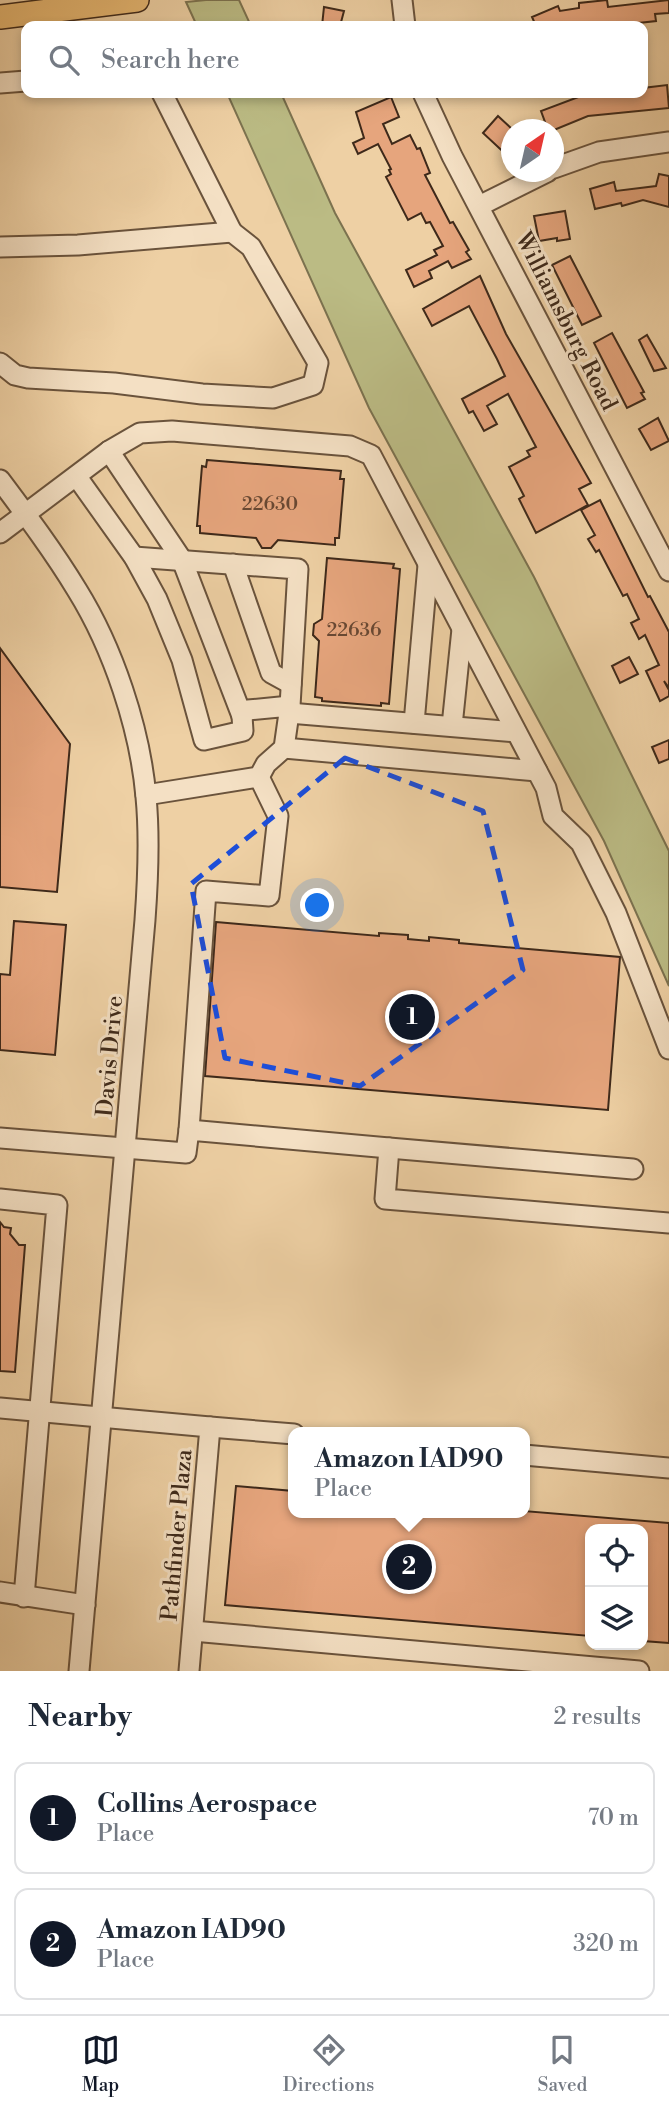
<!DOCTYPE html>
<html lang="en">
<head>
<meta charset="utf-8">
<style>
	:root { --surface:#fff; --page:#f6f6f7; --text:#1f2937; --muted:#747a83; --line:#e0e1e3; --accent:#111827 }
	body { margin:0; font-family:"Libre Bodoni",serif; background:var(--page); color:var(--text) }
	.controls { position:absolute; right:21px; bottom:21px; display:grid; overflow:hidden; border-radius:14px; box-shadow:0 4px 10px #0003 }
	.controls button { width:63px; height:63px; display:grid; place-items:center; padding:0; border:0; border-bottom:2px solid var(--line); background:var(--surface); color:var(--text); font:35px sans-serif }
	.compass { position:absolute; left:501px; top:119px; width:63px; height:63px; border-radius:50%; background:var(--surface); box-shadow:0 4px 10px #0003; rotate:34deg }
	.you { position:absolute; left:318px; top:906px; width:24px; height:24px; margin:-18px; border:5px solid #fff; border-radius:50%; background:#1a73e8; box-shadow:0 0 0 10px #1a73e833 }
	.badge { display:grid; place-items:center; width:46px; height:46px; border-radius:50%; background:var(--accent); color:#fff; font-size:23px; font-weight:700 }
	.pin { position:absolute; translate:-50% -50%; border:4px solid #fff; box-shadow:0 2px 7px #0006 }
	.popup { position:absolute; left:288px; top:1427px; width:242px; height:91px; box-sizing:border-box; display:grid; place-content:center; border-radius:14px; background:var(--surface); filter:drop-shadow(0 2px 5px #0005); font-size:23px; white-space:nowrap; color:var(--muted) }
	.popup b { font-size:26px; color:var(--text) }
	.popup::after { content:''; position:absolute; left:50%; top:100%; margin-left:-14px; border:14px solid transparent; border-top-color:var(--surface) }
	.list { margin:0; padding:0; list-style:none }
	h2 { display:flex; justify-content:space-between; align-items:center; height:91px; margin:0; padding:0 28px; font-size:30px }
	h2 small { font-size:23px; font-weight:400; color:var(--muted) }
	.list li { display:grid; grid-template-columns:46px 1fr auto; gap:21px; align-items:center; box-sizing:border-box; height:112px; margin:0 14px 14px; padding:0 14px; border:2px solid var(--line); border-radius:14px }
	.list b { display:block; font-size:26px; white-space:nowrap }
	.list p { margin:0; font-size:23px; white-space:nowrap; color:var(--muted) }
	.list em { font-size:23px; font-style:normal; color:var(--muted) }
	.icon { flex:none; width:38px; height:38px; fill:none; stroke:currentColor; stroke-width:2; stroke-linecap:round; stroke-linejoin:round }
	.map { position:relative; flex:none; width:669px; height:1671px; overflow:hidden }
	.search { position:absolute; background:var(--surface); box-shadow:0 4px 10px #0003; left:21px; right:21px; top:21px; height:77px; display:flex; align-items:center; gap:18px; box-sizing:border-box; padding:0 24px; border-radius:14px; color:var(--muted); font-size:26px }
	.sheet { height:343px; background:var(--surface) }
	nav { display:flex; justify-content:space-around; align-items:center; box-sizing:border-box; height:98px; border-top:2px solid var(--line); background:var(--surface); font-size:19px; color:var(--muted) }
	nav a { display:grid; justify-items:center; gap:4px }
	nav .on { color:var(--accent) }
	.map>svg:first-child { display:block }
	.green { fill:#bbbb84; stroke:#7c724f; stroke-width:2 }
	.building { fill:#e6a57d; stroke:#3e291a; stroke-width:2 }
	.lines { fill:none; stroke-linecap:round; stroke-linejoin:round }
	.minor-casing { stroke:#6a533c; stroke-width:23 }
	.major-casing { stroke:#3e291a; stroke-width:26 }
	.minor { stroke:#f4e0c4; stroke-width:19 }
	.major { stroke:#e7b872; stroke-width:23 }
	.marked { fill:none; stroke:#1d4ed8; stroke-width:5; stroke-dasharray:14 9; stroke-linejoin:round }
	.labels { text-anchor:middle; stroke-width:6; stroke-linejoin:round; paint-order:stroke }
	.number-label { font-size:19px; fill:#684833 }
	.street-label { font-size:23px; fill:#3e291a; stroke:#f4e0c4 }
</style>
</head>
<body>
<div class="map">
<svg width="669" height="1671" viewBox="0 0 669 1671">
	<rect width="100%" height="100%" fill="#eed0a4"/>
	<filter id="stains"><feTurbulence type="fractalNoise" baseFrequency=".00286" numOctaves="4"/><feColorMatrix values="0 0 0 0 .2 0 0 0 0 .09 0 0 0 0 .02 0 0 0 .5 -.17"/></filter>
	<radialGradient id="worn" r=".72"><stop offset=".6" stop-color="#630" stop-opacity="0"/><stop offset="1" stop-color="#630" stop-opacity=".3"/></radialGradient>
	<g class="green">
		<path d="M 206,0 L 239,0 L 251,26 L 197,26 L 186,2 Z"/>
		<path d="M 227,93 L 281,93 L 335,213 L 534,577 L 666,845 L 669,851 L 669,986 L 604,841 L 369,408 Z"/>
	</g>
	<g class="building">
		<path d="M 607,0 L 608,7 L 669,0 L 669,13 L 655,14 L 656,21 L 611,26 L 604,26 L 603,23 L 536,26 L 532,17 L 558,6 L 560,11 L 579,8 L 579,3 Z"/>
		<path d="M 324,7 L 344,11 L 340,26 L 322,26 Z"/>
		<path d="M 667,85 L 669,108 L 588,116 L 554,130 L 548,130 L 541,111 L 581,96 L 643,93 L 643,88 Z"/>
		<path d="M 391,97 L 399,117 L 383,124 L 392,144 L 410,135 L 417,149 L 420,148 L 430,173 L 425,175 L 450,223 L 453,222 L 469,250 L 466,252 L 471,259 L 452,268 L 448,261 L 429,271 L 432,278 L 414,287 L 406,270 L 437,255 L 434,250 L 443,246 L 430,222 L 426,223 L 421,213 L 408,220 L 386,177 L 391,174 L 389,170 L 391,169 L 378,144 L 358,154 L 353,143 L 364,138 L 356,112 Z"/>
		<path d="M 498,116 L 512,129 L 512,160 L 483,133 Z"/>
		<path d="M 659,174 L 669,176 L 669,207 L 643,200 L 622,206 L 621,203 L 595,209 L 590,189 L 614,182 L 616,191 L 656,186 Z"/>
		<path d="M 565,211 L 570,239 L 557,241 L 557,238 L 539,241 L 534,216 Z"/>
		<path d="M 570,256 L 601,316 L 582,325 L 552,265 Z"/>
		<path d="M 480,276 L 506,334 L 591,483 L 579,489 L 588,505 L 536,533 L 519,499 L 524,496 L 509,467 L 530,456 L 527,451 L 536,447 L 508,394 L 487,406 L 497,424 L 484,431 L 473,411 L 469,413 L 462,399 L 505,376 L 497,359 L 469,306 L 432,326 L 423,309 Z"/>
		<path d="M 612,333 L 644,392 L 641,393 L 645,399 L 627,408 L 594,343 Z"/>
		<path d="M 647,335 L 666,368 L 654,371 L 639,340 Z"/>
		<path d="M 658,418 L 669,441 L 651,450 L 639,429 Z"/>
		<path d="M 207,460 L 341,471 L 340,479 L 344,479 L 339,538 L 335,538 L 335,545 L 278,540 L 271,548 L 262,548 L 256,538 L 200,533 L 200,526 L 197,526 L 202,466 L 206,467 Z"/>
		<path d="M 600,500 L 648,597 L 650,596 L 669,632 L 669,688 L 664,681 L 669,690 L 669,696 L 660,701 L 646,671 L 659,665 L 645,635 L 639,639 L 631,623 L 639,619 L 627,594 L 623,596 L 599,550 L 596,552 L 588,539 L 595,535 L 581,510 Z"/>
		<path d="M 327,558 L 394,564 L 393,568 L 400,569 L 389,704 L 381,703 L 381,706 L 322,701 L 322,698 L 315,697 L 319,641 L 313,635 L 314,624 L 322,619 Z"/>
		<path d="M 0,648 L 70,744 L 57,892 L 0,887 Z"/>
		<path d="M 629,657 L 638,674 L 620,683 L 612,666 Z"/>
		<path d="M 669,740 L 669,759 L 659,763 L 652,747 Z"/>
		<path d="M 14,921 L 66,925 L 55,1055 L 0,1050 L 0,974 L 10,975 Z"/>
		<path d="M 216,922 L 379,936 L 379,933 L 408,935 L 408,939 L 429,941 L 429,937 L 459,940 L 459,943 L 620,957 L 608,1110 L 205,1076 Z"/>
		<path d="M 0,1222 L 4,1227 L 11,1228 L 10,1234 L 19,1245 L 25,1245 L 15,1372 L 0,1371 Z"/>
		<path d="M 236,1486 L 293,1491 L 293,1513 L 524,1513 L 524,1511 L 669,1523 L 669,1643 L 643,1641 L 643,1529 L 590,1529 L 590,1636 L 225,1605 Z"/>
	</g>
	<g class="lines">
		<g class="minor-casing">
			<g id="minor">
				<path d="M 402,0 L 405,26"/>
				<path d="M 0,83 L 26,81"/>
				<path d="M 423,93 L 452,156 L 669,571"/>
				<path d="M 554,168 L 599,152 L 669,142"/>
				<path d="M 479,206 L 547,172"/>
				<path d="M 0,247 L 78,245 L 232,232 L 162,93"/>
				<path d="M 0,363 L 15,375 L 28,378 L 114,383 L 202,394 L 273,398 L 313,385 L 318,363 L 251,247 L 232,232"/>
				<path d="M 109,451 L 182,560 L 242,716"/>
				<path d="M 77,477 L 134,557 L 157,599 L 182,660 L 204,740 L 243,731 L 242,716 L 248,710 L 290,706 L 284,748 L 266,764 L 259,777 L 146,795"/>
				<path d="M 0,480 C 27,516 54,552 77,590 C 113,648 140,728 146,797 C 150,838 148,879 145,920 L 79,1671"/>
				<path d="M 0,533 L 109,451 L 140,433 L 172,431 L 350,446 L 371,455 L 546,788 L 553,816 L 581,843 L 616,913 L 669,1049"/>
				<path d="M 134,557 L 298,569 L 290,706"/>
				<path d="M 233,564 L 271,673 L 291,684"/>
				<path d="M 289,713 L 516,732"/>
				<path d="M 414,723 L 428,565"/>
				<path d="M 452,726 L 462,629"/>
				<path d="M 284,748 L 537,771"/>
				<path d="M 189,1130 L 206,891 L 269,896 L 278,816 L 259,777"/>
				<path d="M 0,1138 L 186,1153 L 189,1130 L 389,1148 L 385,1199 L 669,1223"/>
				<path d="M 389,1148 L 633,1169"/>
				<path d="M 0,1199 L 57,1205 L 24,1597"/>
				<path d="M 0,1408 L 210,1427 L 189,1671"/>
				<path d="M 210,1427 L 294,1434"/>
				<path d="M 524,1455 L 669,1468"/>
				<path d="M 0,1592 L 85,1605"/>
				<path d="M 193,1631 L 639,1671"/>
			</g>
		</g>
		<g class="major-casing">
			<path id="major" d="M 0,17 L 137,0"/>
		</g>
		<use href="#minor" class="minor"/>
		<use href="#major" class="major"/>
	</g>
	<path class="marked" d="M 345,758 L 483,811 L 523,970 L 360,1086 L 225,1058 L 191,884 Z"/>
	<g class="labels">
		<g class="number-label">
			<text x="270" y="510">22630</text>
			<text x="354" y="636">22636</text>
		</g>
		<g class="street-label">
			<text transform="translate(567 321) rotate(63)" y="8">Williamsburg Road</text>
			<text transform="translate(109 1056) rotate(-85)" y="8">Davis Drive</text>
			<text transform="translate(176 1535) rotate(-85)" y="8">Pathfinder Plaza</text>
		</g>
	</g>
	<rect width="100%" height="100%" filter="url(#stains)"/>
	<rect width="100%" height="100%" fill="url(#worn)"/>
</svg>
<div class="controls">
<button><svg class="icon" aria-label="locate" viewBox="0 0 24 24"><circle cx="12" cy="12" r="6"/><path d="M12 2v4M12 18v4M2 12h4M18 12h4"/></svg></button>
<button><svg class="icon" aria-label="layers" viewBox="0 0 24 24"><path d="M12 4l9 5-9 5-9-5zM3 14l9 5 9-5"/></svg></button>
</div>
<svg class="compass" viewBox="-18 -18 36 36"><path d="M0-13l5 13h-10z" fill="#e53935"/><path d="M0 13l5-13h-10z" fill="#747a83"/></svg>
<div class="you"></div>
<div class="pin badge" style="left:412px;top:1017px">1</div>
<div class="pin badge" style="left:409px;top:1567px">2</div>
<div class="popup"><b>Amazon IAD90</b>Place</div>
<div class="search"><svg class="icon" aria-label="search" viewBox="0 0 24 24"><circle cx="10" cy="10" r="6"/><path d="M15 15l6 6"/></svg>Search here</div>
</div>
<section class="sheet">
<h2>Nearby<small>2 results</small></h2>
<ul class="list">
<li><span class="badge">1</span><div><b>Collins Aerospace</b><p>Place</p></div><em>70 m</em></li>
<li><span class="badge">2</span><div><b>Amazon IAD90</b><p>Place</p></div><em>320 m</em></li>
</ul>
</section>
<nav>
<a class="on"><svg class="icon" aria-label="map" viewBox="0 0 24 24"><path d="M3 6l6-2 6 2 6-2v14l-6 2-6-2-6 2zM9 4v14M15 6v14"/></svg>Map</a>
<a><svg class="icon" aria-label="directions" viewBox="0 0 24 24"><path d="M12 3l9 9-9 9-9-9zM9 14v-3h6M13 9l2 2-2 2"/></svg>Directions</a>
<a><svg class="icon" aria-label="saved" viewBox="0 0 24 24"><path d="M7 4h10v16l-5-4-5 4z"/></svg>Saved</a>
</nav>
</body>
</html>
